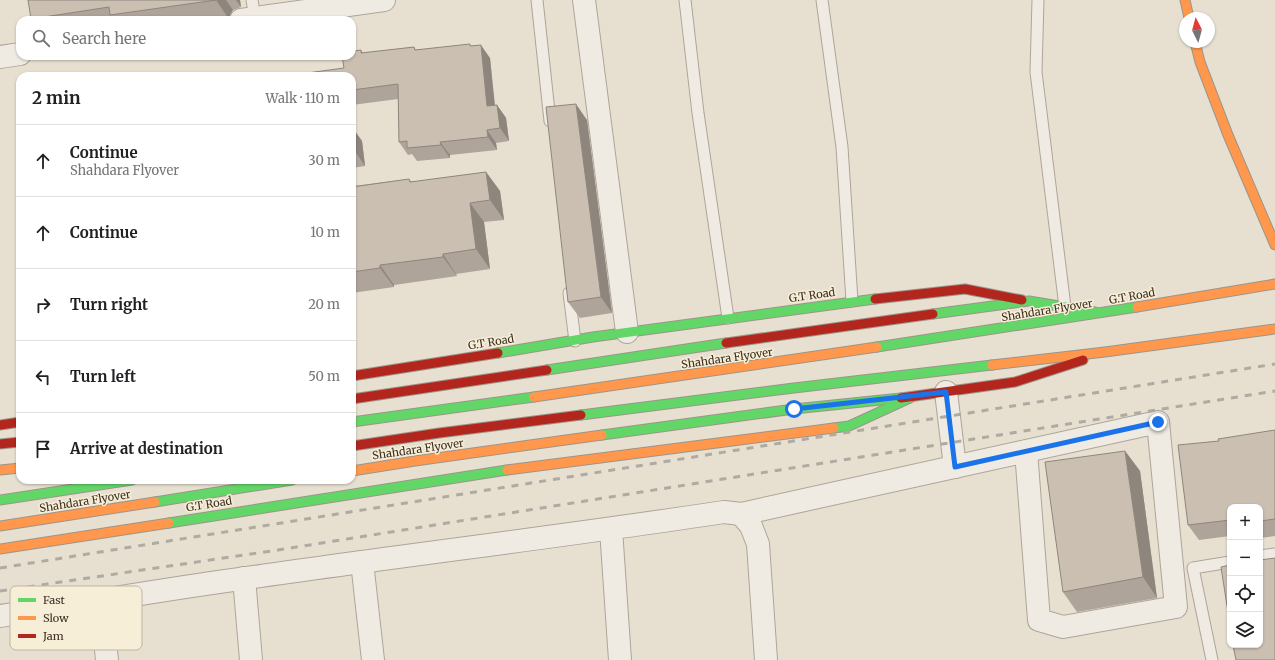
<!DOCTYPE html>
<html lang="en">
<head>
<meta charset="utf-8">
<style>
	:root { --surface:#fff; --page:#f6f6f6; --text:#202124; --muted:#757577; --line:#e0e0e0 }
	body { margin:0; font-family:Merriweather,serif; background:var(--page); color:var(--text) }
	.controls { position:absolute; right:12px; bottom:12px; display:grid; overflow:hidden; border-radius:8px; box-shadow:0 1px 3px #0004 }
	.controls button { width:36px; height:36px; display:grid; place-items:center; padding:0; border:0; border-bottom:1px solid var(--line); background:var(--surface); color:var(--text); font:20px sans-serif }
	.compass { position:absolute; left:1179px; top:12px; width:36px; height:36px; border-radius:50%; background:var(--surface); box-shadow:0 1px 3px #0004; rotate:354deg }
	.stop { position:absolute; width:12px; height:12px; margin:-9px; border:3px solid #1a73e8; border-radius:50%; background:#fff }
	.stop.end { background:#1a73e8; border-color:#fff; box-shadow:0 1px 4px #0008 }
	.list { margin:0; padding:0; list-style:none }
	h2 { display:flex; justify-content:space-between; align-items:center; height:52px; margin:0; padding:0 16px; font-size:17px }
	h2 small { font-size:13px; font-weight:400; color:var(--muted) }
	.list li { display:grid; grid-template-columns:26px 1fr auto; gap:12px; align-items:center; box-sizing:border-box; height:72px; padding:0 16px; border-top:1px solid var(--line) }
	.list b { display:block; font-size:15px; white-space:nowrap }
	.list p { margin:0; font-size:13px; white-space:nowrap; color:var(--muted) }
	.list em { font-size:13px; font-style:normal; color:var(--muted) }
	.icon { flex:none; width:22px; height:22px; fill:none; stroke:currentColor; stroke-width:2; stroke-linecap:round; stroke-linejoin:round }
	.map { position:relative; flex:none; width:1275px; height:660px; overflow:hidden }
	.search { position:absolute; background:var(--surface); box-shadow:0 1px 3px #0004; left:16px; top:16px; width:340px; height:44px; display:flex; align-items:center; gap:10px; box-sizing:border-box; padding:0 14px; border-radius:12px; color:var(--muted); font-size:15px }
	.panel { position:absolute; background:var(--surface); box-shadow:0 1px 3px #0004; left:16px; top:72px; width:340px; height:412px; border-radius:12px }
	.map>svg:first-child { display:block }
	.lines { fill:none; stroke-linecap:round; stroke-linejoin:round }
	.lane-casing { stroke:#ada599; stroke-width:13 }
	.street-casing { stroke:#ada599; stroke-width:24 }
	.fast-casing { stroke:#9c958a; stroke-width:11 }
	.slow-casing { stroke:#9c958a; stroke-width:11 }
	.jam-casing { stroke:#9c958a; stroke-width:11 }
	.lane { stroke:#efebe3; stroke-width:11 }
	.street { stroke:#efebe3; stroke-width:22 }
	.fast { stroke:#63d668; stroke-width:9 }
	.slow { stroke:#ff974d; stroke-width:9 }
	.jam { stroke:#b3261e; stroke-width:9 }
	.rail { stroke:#afaaa2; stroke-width:3; stroke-dasharray:7 7; stroke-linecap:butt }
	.wall { fill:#afa499 }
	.shaded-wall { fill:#8e867d }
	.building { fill:#cbbfb2; stroke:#8e867d }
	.route { stroke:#1a73e8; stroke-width:5 }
	.labels { text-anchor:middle; stroke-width:3; stroke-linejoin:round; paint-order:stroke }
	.street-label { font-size:11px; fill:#3d2e20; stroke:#f7eed8 }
	.key { fill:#f7eed8; stroke:#bfb4a1; stroke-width:1 }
	.key-label { font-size:11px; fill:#3d2e20 }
</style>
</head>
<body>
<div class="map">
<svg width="1275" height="660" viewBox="0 0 1275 660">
	<rect width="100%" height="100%" fill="#e7e0d1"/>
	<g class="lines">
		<g class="lane-casing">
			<g id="lane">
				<path d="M 252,0 L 255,18"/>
				<path d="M 537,0 L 550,121"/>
				<path d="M 685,0 L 698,113 L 728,318"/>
				<path d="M 822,0 L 842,147 L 852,301"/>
				<path d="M 1038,0 L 1036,72 L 1065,307"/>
				<path d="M 569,293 L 575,341"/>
				<path d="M 1260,556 L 1275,554"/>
				<path d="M 1212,660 L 1193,568 L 1230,562"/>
			</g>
		</g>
		<g class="street-casing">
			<g id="street">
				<path d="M 584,0 L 627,332"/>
				<path d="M 241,20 L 384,0"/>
				<path d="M 0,57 L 20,54"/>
				<path d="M 946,392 L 955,467"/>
				<path d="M 741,514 L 751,526 L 758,544 L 766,660"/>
				<path d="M 611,529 L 620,660"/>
				<path d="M 362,562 L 373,660"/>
				<path d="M 244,578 L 251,660"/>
				<path d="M 101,601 L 107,660"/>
				<path d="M 0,616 C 82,604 165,589 247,578 C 406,555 565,536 724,512 L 741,514 L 1158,422 L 1176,607 L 1063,627 L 1039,620 L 1026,451"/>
			</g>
		</g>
		<g class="fast-casing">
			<g id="fast">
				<path d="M 933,314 L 1029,301 L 1095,312"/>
				<path d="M 877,347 L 1137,307"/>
				<path d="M 498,353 L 593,337 L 875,299"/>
				<path d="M 547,370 L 726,343"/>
				<path d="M 581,415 L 794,388 L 992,365"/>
				<path d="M 352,422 L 534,397"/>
				<path d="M 834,428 L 849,426 L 910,398"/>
				<path d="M 602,435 L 794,409 L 901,398"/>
				<path d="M 0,500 L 132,480"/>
				<path d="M 155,502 L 292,480"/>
				<path d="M 169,523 L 507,470"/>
			</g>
		</g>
		<g class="slow-casing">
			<g id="slow">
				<path d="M 1185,0 L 1189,18"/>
				<path d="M 1195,42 L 1200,62 L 1228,135 L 1275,245"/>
				<path d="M 1137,307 L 1275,284"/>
				<path d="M 992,365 L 1105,352 L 1275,329"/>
				<path d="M 534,397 L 877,347"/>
				<path d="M 0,470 L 20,468"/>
				<path d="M 507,470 L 834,428"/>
				<path d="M 352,471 L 415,461 L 602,435"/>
				<path d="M 0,526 L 155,502"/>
				<path d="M 0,549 L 169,523"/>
			</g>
		</g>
		<g class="jam-casing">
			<g id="jam">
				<path d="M 875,299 L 965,289 L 1022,300"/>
				<path d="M 726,343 L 933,314"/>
				<path d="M 352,376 L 498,353"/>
				<path d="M 901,398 L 1015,382 L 1083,360"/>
				<path d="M 352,399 L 547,370"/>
				<path d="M 0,425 L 20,422"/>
				<path d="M 0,444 L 20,442"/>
				<path d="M 352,446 L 439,433 L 581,415"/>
			</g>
		</g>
		<use href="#lane" class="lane"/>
		<use href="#street" class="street"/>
		<use href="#fast" class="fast"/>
		<use href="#slow" class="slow"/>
		<use href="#jam" class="jam"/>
		<g class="rail">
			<path d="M 0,568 L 1275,364"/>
			<path d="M 0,591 L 278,550 L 1275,391"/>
		</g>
	</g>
	<g class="wall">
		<path d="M 28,0 L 240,0 L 241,7 L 233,10 L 230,15 L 229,19 L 222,20 L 32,20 Z"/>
		<path d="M 471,46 L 490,58 L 495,105 L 497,105 L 506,118 L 509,141 L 496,143 L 497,150 L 450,155 L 450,158 L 417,161 L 412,154 L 408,155 L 399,142 L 398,99 L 352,105 L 352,76 L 344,68 L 361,50 L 363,53 L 414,47 L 416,50 Z"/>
		<path d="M 587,120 L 612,313 L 580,318 L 568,302 Z"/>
		<path d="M 352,127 L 362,141 L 365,166 L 352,168 Z"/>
		<path d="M 352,171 L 354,186 L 409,179 L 412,182 L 486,172 L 500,191 L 504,220 L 484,222 L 490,269 L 456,274 L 457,276 L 394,285 L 394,287 L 352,293 Z"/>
		<path d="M 1275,430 L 1275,536 L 1260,538 L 1260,507 L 1230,507 L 1230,536 L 1199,540 L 1188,525 Z"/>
		<path d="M 1125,451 L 1140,471 L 1157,598 L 1077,612 L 1063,592 Z"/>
	</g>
	<g class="shaded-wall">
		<path d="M 216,0 L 226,0 L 233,10 L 230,15 L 229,19 Z"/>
		<path d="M 236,0 L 240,0 L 241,7 Z"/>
		<path d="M 481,45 L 490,58 L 496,119 L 487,106 Z"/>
		<path d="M 576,104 L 587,120 L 612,313 L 601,297 Z"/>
		<path d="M 497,105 L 506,118 L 509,141 L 500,128 Z"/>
		<path d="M 352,127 L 362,141 L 365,166 L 352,147 Z"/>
		<path d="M 487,130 L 496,143 L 497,150 L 488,137 Z"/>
		<path d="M 440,142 L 450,155 L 450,158 L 441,145 Z"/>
		<path d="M 352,171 L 358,208 L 352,199 Z"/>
		<path d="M 486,172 L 500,191 L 504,220 L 490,200 Z"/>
		<path d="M 470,203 L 484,222 L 490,269 L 476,249 Z"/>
		<path d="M 443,254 L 456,274 L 457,276 L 443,257 Z"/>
		<path d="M 380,265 L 394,285 L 394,287 L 380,268 Z"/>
		<path d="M 1125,451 L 1140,471 L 1157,598 L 1143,577 Z"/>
	</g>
	<g class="building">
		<path d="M 28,0 L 216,0 L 110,15 L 109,7 L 31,19 Z"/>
		<path d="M 470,44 L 470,46 L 481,45 L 487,106 L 497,105 L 500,128 L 487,130 L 488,137 L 440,142 L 441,145 L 407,148 L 407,141 L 399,142 L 398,84 L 352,90 L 352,76 L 285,76 L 344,68 L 342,56 L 352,56 L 352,51 L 361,50 L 361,53 L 414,47 L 415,50 Z"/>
		<path d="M 576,104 L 601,297 L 568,302 L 546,107 Z"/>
		<path d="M 486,172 L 490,200 L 470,203 L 476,249 L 443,254 L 443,257 L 380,265 L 380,268 L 352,272 L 352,187 L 409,179 L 410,182 Z"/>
		<path d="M 1275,430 L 1275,519 L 1260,521 L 1260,507 L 1230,507 L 1230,520 L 1188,525 L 1178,445 L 1219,441 L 1218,439 Z"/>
		<path d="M 1125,451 L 1143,577 L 1063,592 L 1045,462 Z"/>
		<path d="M 1275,558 L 1275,660 L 1236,660 L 1233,645 L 1260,645 L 1260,560 Z"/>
		<path d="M 1230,565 L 1230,625 L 1221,567 Z"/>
	</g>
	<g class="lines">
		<path class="route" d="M 794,409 L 946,392 L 955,467 L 1158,422"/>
	</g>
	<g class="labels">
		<g class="street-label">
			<text transform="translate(812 295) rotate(-8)" y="4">G.T Road</text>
			<text transform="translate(1132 296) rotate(-10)" y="4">G.T Road</text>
			<text transform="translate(1047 310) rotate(-9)" y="4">Shahdara Flyover</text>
			<text transform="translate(491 342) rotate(-9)" y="4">G.T Road</text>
			<text transform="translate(727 358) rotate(-8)" y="4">Shahdara Flyover</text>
			<text transform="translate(418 449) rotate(-8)" y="4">Shahdara Flyover</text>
			<text transform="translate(85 501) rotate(-9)" y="4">Shahdara Flyover</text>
			<text transform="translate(209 504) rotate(-9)" y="4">G.T Road</text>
		</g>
	</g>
	<rect x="10" y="586" width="132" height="64" rx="6" class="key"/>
	<rect x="18" y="598" width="18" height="4" fill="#63d668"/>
	<rect x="18" y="616" width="18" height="4" fill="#ff974d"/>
	<rect x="18" y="634" width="18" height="4" fill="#b3261e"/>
	<g class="key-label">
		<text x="43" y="604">Fast</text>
		<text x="43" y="622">Slow</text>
		<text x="43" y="640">Jam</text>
	</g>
</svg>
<div class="controls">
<button>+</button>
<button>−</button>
<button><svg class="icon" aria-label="locate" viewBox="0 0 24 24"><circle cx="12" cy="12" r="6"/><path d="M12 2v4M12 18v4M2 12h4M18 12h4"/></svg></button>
<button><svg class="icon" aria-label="layers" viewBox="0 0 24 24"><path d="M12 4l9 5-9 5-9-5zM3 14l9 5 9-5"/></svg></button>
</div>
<svg class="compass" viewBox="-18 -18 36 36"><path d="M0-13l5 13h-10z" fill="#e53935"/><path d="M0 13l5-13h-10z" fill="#757577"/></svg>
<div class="stop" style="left:794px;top:409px"></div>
<div class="stop end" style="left:1158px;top:422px"></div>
<div class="search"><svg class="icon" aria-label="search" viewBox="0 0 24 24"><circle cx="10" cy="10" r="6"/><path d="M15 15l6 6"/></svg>Search here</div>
<section class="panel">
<h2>2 min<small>Walk · 110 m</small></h2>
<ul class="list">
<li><svg class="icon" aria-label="ahead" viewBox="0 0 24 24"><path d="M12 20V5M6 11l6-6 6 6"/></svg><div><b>Continue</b><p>Shahdara Flyover</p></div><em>30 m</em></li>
<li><svg class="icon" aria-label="ahead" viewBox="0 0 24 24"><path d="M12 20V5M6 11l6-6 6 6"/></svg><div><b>Continue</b></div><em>10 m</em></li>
<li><svg class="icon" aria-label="right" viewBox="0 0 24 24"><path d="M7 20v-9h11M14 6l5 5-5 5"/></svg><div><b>Turn right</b></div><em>20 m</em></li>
<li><svg class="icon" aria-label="left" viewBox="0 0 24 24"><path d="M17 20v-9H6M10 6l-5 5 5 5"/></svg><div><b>Turn left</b></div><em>50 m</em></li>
<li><svg class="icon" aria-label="arrive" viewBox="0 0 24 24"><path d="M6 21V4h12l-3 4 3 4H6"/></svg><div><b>Arrive at destination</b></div></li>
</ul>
</section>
</div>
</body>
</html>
